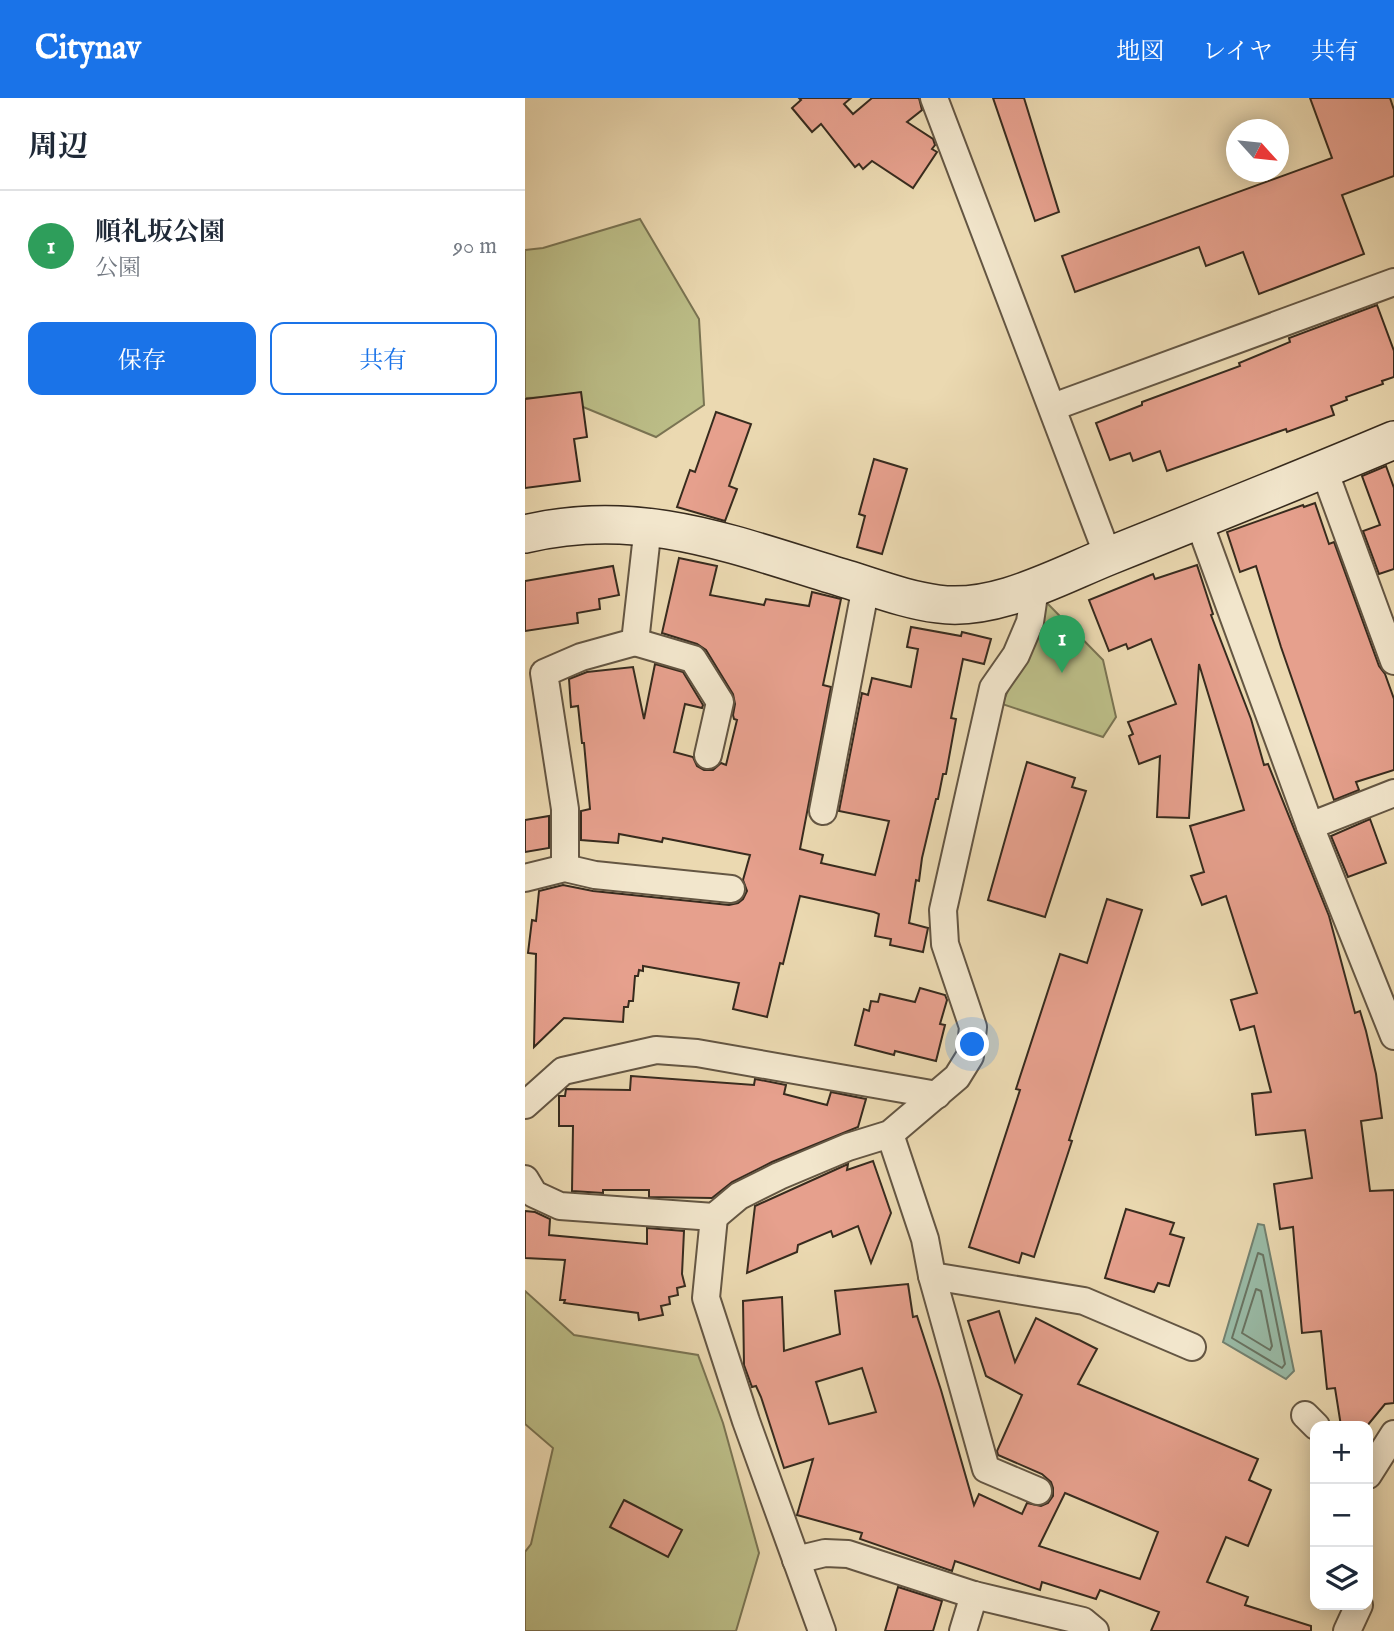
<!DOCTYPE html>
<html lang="ja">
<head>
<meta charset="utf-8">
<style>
	:root { --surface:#fff; --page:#f2f2f3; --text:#1f2937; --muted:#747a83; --line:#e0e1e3; --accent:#1a73e8 }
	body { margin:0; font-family:"IM FELL English","Noto Serif JP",serif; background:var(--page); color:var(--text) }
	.controls { position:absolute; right:21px; bottom:21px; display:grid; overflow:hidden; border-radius:14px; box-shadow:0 4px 18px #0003 }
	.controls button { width:63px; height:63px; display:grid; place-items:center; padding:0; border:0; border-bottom:2px solid var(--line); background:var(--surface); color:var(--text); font:35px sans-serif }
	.compass { position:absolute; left:701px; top:21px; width:63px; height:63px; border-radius:50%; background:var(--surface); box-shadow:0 4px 18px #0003; rotate:117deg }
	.you { position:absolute; left:448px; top:947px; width:24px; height:24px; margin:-18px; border:5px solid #fff; border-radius:50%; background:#1a73e8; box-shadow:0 0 0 10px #1a73e833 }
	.badge { display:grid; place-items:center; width:46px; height:46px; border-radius:50%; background:var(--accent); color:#fff; font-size:23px; font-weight:700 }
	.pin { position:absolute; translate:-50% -58px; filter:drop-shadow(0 2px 4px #0008) }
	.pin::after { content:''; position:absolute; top:37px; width:24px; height:21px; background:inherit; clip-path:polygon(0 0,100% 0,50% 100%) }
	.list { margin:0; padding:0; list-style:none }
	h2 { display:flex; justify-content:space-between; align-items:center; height:91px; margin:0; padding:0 28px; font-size:30px }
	h2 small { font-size:23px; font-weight:400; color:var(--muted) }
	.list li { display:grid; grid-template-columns:46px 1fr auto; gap:21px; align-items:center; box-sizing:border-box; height:112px; padding:0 28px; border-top:2px solid var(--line) }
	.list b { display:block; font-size:26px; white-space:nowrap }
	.list p { margin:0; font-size:23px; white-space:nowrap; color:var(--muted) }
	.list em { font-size:23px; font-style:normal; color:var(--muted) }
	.actions { display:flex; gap:14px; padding:21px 28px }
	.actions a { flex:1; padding:16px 0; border:2px solid var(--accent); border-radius:14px; text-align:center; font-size:24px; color:var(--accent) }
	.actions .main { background:var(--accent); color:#fff }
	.icon { flex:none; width:38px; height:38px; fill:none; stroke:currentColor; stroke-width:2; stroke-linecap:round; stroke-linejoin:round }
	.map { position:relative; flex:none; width:869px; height:1533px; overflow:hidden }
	header { display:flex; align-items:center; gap:42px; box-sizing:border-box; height:98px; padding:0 35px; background:var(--accent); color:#fff }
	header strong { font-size:33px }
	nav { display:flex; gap:38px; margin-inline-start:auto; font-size:24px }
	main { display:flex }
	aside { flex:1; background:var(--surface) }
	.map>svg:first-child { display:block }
	.green { fill:#bcbe88; stroke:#7a7453; stroke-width:2 }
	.water { fill:#99bba7; stroke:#728170; stroke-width:2 }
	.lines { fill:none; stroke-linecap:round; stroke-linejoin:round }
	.shore { stroke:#687362; stroke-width:2 }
	.building { fill:#e6a08d; stroke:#372b1e; stroke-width:2; fill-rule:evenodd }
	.street-casing { stroke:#645643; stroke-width:30 }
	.secondary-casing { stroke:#372b1e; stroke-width:40 }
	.street { stroke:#f2e6cc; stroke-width:26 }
	.secondary { stroke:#f2e6cc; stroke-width:37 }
</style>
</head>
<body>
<header>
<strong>Citynav</strong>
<nav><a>地図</a><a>レイヤ</a><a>共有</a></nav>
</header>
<main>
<aside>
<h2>周辺<small></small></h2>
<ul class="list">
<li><span class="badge" style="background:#2e9e5b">1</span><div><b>順礼坂公園</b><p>公園</p></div><em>90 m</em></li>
</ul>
<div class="actions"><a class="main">保存</a><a>共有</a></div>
</aside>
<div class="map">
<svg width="869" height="1533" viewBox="0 0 869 1533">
	<rect width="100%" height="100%" fill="#ebd9b1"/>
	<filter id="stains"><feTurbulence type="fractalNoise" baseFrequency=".00286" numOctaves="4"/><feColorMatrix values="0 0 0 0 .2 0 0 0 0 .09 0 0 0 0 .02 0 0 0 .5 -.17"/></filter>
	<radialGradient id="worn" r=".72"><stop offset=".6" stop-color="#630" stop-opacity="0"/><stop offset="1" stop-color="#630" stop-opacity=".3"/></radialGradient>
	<g class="green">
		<path d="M 115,121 L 174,221 L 179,307 L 131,339 L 34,299 L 0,300 L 0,152 L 18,150 Z"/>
		<path d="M 522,505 L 578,562 L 591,619 L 578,639 L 477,606 L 485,588 L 504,555 Z"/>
		<path d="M 0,1193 L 49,1237 L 173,1257 L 198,1325 L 234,1455 L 211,1533 L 0,1533 L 0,1454 L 6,1446 L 28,1350 L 0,1326 Z"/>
	</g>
	<path class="water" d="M 733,1126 L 739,1127 L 769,1273 L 761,1281 L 698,1244 Z"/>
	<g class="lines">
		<g class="shore">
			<path d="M 733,1155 L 738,1157 L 760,1266 L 757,1270 L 707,1240 Z"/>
			<path d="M 731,1191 L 736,1193 L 747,1248 L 745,1252 L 717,1235 Z"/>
		</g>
	</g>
	<g class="building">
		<path d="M 274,0 L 326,0 L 319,6 L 328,16 L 347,0 L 394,0 L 397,12 L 382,24 L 408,41 L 410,47 L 407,51 L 412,54 L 388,90 L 347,63 L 338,71 L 334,66 L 330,69 L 296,26 L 287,34 L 267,10 L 276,2 Z"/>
		<path d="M 468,0 L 499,0 L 534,114 L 510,123 Z"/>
		<path d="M 785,0 L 865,0 L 869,12 L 869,78 L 817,97 L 839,156 L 734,196 L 718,154 L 681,168 L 674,149 L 550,194 L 537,158 L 807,60 Z"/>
		<path d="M 852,207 L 869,253 L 869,279 L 857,283 L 858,286 L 821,299 L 822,302 L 806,308 L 809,317 L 762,334 L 761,331 L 642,373 L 635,353 L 608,363 L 605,355 L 585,362 L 571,325 L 617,307 L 617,304 L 715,268 L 714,265 L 765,244 L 764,240 Z"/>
		<path d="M 56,294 L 62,339 L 49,341 L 55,383 L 0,390 L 0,301 Z"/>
		<path d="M 191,314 L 226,326 L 204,388 L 212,391 L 200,423 L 152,409 L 165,372 L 170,374 Z"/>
		<path d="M 349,361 L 382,371 L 357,456 L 332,449 L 340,418 L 334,416 Z"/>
		<path d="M 861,368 L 869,390 L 869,471 L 854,476 L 838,433 L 855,427 L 837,378 Z"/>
		<path d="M 790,405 L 804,446 L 809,444 L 854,568 L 860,576 L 869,601 L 869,672 L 831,684 L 834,692 L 809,702 L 756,549 L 731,468 L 715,474 L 702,434 L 778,407 L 779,409 Z"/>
		<path d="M 154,460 L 192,468 L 185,497 L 239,507 L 241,501 L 284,508 L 287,494 L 316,501 L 298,587 L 306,589 L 275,751 L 298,757 L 296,765 L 350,777 L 364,723 L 314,713 L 337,595 L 343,597 L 347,580 L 386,589 L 393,551 L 382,549 L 386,529 L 436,538 L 437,534 L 466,541 L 459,566 L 438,561 L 426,620 L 431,621 L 421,676 L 418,676 L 413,701 L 411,701 L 397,760 L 394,783 L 391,782 L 384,825 L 403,830 L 398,854 L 365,847 L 366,841 L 350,838 L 354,816 L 349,814 L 275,798 L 258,866 L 255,865 L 242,919 L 208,911 L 214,885 L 118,868 L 118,873 L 114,872 L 113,878 L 110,878 L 108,903 L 104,903 L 103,909 L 99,909 L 98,924 L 39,920 L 9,949 L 11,856 L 3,855 L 7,822 L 11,823 L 14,793 L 38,787 L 68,793 L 204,807 L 213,805 L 218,801 L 222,793 L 218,782 L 225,757 L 138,740 L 137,744 L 94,736 L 93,745 L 56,742 L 56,713 L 65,711 L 59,645 L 57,645 L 53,608 L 46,609 L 44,581 L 62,574 L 108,569 L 119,621 L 130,566 L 158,574 L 178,607 L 177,610 L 160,606 L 149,654 L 168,659 L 172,668 L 179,672 L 188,672 L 196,665 L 201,667 L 212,622 L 209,621 L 208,617 L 210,606 L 208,596 L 181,552 L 172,546 L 137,535 Z"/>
		<path d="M 672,467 L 688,516 L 686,517 L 726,621 L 739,667 L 743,666 L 804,818 L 830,915 L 835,913 L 841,933 L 851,976 L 857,1020 L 836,1023 L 845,1093 L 869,1092 L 869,1305 L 860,1306 L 842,1328 L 816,1328 L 810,1290 L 802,1291 L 796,1233 L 777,1235 L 768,1129 L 755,1131 L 749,1086 L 787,1080 L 780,1032 L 731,1037 L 727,996 L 746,994 L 729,928 L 715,932 L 706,902 L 732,895 L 701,798 L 677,807 L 666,778 L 679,774 L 665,728 L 719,712 L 674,566 L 664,720 L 632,719 L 635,658 L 614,666 L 604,638 L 608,636 L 603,624 L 651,606 L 626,541 L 603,551 L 601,546 L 584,553 L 564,502 L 628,476 L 630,481 Z"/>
		<path d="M 88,468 L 94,497 L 74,501 L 75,511 L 52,515 L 53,525 L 0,533 L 0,483 Z"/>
		<path d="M 502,664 L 550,680 L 547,689 L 561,693 L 520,819 L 463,802 Z"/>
		<path d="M 24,718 L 24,750 L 0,754 L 0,722 Z"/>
		<path d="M 845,721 L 861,765 L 823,779 L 806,738 Z"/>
		<path d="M 582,801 L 617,812 L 544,1042 L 547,1043 L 509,1159 L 497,1155 L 494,1165 L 444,1149 L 495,992 L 491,991 L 535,856 L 562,865 Z"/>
		<path d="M 395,890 L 420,897 L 422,902 L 415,926 L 420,927 L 411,963 L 370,953 L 369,957 L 330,947 L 339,911 L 344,913 L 346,903 L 353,904 L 355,896 L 390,904 Z"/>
		<path d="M 106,978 L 229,987 L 230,981 L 261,987 L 259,996 L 302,1007 L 306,994 L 341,1001 L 333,1029 L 247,1064 L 207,1084 L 187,1100 L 124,1099 L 124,1092 L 78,1092 L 78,1095 L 47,1093 L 48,1028 L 34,1028 L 34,998 L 40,998 L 41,991 L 105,992 Z"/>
		<path d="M 348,1063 L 366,1115 L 346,1165 L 333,1128 L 308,1139 L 306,1133 L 273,1147 L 272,1154 L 222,1175 L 230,1108 L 323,1066 L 322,1072 Z"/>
		<path d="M 601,1111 L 649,1125 L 645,1136 L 659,1140 L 644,1188 L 633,1185 L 629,1194 L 580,1180 Z"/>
		<path d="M 0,1113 L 10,1114 L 25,1121 L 24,1137 L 122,1146 L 122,1130 L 159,1133 L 157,1176 L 160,1188 L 152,1190 L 153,1197 L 144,1199 L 145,1206 L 136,1208 L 138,1217 L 114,1222 L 113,1215 L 39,1205 L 40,1202 L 35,1202 L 40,1162 L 0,1160 Z"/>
		<path d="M 383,1186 L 388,1219 L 392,1218 L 416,1292 L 449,1407 L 454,1396 L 497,1416 L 502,1405 L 516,1408 L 523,1405 L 528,1398 L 528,1390 L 526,1384 L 517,1376 L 473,1357 L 472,1353 L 497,1297 L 461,1278 L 443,1223 L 474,1213 L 490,1264 L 511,1220 L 572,1251 L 553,1286 L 733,1361 L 724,1382 L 746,1392 L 723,1448 L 701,1439 L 682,1484 L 723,1499 L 720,1507 L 786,1528 L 786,1533 L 626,1533 L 634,1514 L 575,1492 L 571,1501 L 517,1484 L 515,1492 L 430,1463 L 427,1473 L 335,1441 L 337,1435 L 272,1417 L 288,1361 L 259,1370 L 236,1299 L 231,1288 L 227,1289 L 219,1267 L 218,1203 L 257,1199 L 259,1253 L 315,1236 L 310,1193 ZM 337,1270 L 351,1314 L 304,1326 L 291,1284 ZM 540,1395 L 633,1434 L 615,1481 L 514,1448 Z"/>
		<path d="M 99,1402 L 157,1432 L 143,1459 L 85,1429 Z"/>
		<path d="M 373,1489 L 417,1503 L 408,1533 L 360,1533 Z"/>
	</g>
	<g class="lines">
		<g class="street-casing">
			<g id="street">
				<path d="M 409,0 L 583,458"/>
				<path d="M 528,309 L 869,184"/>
				<path d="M 799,372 L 869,563"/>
				<path d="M 674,424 L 785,728 L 869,938"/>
				<path d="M 110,544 L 168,561 L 195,604 L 183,657"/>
				<path d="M 298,713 L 341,488"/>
				<path d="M 785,728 L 869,695"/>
				<path d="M 40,770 L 40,711 L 19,575 L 56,559 L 110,544 L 123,428"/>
				<path d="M 0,780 L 40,770 L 70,777 L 206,791"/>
				<path d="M 0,1007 L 38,973 L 131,952 L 172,955 L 412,997"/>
				<path d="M 365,1036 L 400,1141 L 407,1178 L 559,1203 L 667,1249"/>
				<path d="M 0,1081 L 9,1096 L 35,1108 L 189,1119 L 214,1098 L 254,1078 L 323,1049 L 365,1036 L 432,979 L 445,958 L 448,929 L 420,846 L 418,812 L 468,590 L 491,557 L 505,524 L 510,490"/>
				<path d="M 189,1119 L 181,1200 L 221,1323 L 297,1533"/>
				<path d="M 407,1178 L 461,1371 L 513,1393"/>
				<path d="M 780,1317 L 791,1328"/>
				<path d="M 843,1377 L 869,1336"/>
				<path d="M 271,1462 L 300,1455 L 323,1456 L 449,1497 L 558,1523 L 570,1533"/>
				<path d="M 438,1533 L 449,1497"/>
				<path d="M 822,1533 L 834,1507"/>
			</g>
		</g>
		<g class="secondary-casing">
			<path id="secondary" d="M 0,436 C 117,408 211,448 321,481 C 351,490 381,502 413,506 C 470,514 532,479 584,458 C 679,420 774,382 869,342"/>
		</g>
		<use href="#street" class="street"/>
		<use href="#secondary" class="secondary"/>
	</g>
	<rect width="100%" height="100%" filter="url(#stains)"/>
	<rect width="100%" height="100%" fill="url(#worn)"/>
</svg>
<div class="controls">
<button>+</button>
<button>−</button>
<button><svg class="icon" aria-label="layers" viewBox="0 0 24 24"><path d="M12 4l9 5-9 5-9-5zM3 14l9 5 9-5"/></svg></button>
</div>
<svg class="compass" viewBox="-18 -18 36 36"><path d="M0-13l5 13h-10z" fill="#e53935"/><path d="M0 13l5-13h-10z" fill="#747a83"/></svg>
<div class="you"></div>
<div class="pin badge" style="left:537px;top:575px;background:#2e9e5b">1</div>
</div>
</main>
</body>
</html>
